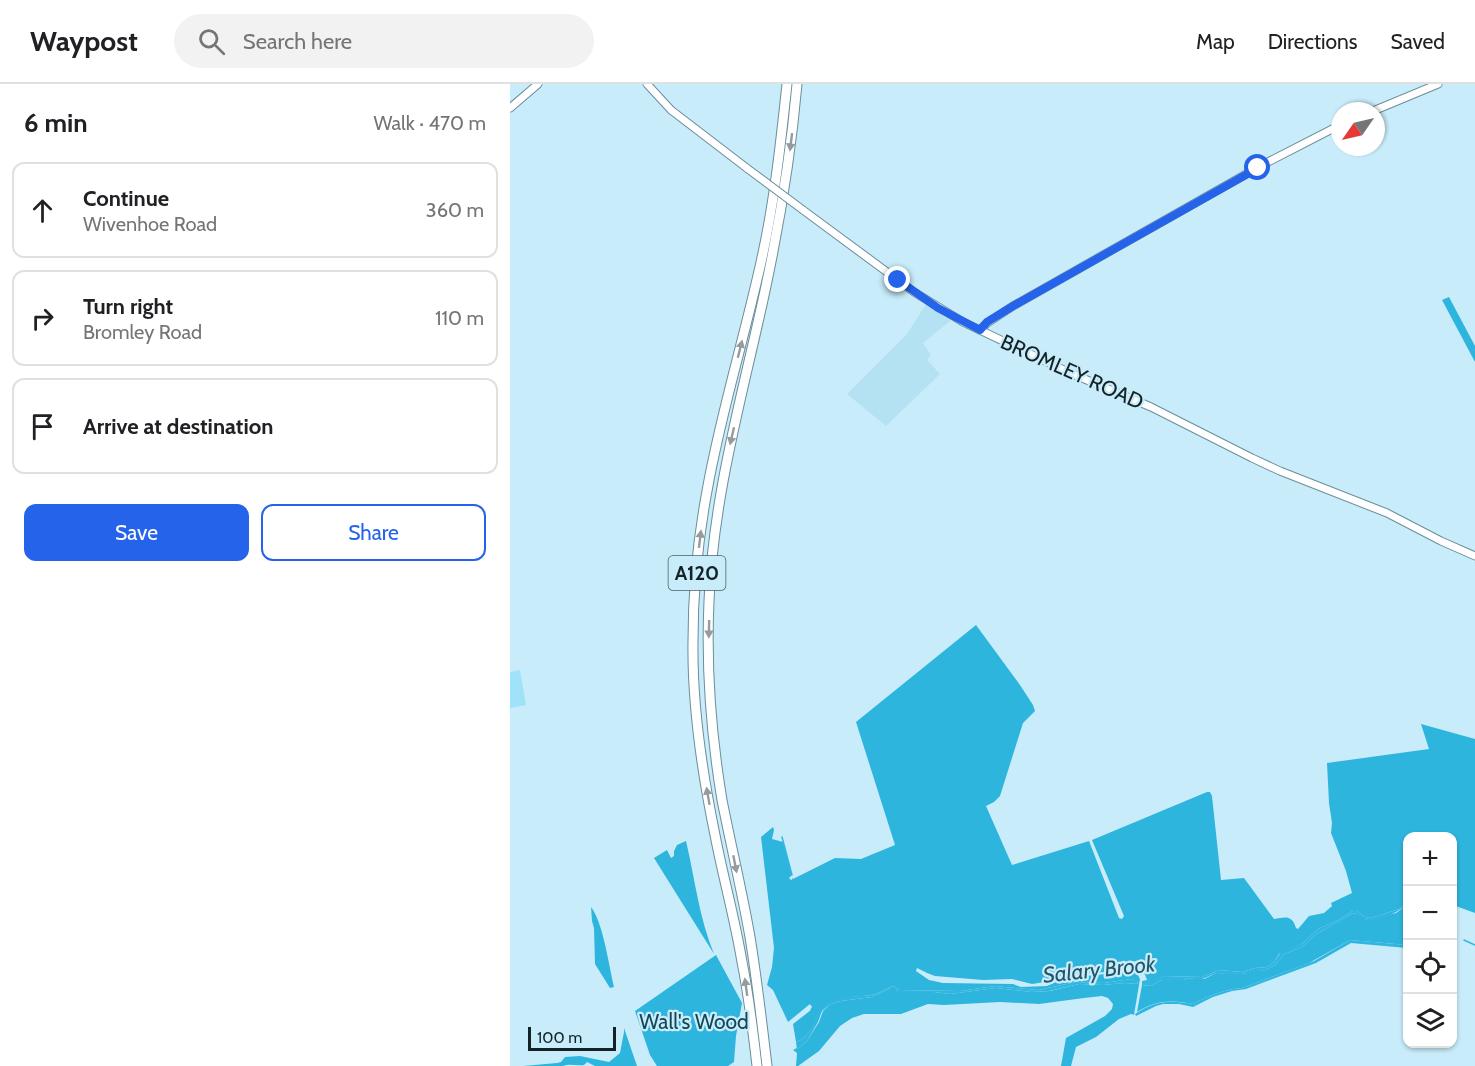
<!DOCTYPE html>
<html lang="en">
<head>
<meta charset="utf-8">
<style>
	:root { --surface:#fff; --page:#f2f2f2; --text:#202124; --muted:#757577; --line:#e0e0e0; --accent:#2563eb }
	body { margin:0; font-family:Cabin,sans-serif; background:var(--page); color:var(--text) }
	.controls { position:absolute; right:18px; bottom:18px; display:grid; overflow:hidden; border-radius:12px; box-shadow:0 2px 4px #0004 }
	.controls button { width:54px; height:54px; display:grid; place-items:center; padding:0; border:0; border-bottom:2px solid var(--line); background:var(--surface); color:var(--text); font:30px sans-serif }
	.compass { position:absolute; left:821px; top:18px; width:54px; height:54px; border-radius:50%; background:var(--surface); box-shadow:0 2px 4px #0004; rotate:236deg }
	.scale { position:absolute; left:18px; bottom:15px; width:88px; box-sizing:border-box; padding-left:6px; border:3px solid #142227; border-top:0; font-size:16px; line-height:21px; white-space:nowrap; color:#142227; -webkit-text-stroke:4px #c8ecfa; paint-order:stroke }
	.stop { position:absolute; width:18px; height:18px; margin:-14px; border:4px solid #2563eb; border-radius:50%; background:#fff }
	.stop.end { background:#2563eb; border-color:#fff; box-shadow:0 2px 6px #0008 }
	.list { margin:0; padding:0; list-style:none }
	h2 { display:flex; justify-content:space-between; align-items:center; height:78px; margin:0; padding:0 24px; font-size:26px }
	h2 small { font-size:20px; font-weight:400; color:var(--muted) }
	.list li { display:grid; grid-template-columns:39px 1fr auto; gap:18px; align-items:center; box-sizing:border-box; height:96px; margin:0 12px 12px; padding:0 12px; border:2px solid var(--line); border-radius:12px }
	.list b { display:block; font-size:22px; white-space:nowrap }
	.list p { margin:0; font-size:20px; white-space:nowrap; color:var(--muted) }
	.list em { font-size:20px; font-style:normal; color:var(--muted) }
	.actions { display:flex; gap:12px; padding:18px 24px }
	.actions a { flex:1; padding:14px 0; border:2px solid var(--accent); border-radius:12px; text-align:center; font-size:21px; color:var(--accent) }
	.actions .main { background:var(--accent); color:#fff }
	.icon { flex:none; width:33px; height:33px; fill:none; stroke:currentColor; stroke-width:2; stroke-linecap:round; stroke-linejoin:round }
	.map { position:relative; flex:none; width:965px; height:982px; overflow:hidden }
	header { display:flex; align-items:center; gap:36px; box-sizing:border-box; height:84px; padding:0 30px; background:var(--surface); border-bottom:2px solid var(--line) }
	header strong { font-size:28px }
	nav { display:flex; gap:33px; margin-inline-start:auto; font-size:21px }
	.search { width:420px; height:54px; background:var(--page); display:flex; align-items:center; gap:15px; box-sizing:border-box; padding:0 21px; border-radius:33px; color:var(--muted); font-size:22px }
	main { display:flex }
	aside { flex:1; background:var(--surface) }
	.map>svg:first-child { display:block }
	.built { fill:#b5e2f3 }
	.green { fill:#a1e2fb }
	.forest { fill:#2eb5de }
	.water { fill:#30b6df }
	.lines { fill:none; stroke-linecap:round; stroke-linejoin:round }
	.stream { stroke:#30b6df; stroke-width:1.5 }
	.tertiary-casing { stroke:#6c8d9a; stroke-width:9 }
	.trunk-casing { stroke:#6c8d9a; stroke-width:11 }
	.tertiary { stroke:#fff; stroke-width:7 }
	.trunk { stroke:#fff; stroke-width:9 }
	.tertiary-bridge-casing { stroke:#6c8d9a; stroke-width:9; stroke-linecap:butt }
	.tertiary-bridge { stroke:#fff; stroke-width:7 }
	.oneway { fill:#959c9e }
	.route { stroke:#2563eb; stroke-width:8 }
	.labels { text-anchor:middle; stroke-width:4.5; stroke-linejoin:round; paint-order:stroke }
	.shield { fill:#c8ecfa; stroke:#4a5f66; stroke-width:1.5 }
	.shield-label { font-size:20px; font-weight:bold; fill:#142227 }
	.street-label { font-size:21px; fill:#142227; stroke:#c8ecfa }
	.park-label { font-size:21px; fill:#114758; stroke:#c8ecfa }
	.water-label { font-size:22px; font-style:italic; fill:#215567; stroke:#c8ecfa }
</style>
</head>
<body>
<header>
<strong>Waypost</strong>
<div class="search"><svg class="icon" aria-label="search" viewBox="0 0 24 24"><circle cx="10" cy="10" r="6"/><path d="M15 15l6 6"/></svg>Search here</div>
<nav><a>Map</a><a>Directions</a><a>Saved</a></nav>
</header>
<main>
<aside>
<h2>6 min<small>Walk · 470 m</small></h2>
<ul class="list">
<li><svg class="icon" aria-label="ahead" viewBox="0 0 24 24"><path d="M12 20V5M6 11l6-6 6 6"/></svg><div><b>Continue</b><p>Wivenhoe Road</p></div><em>360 m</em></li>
<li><svg class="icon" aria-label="right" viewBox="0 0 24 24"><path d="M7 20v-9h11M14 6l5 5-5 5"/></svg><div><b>Turn right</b><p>Bromley Road</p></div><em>110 m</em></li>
<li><svg class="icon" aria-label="arrive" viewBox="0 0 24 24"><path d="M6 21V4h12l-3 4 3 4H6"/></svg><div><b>Arrive at destination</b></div></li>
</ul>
<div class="actions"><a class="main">Save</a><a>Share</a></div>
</aside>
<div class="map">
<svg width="965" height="982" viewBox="0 0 965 982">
	<rect width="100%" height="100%" fill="#c8ecfa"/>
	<path class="built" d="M 418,217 L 445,233 L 413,259 L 421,271 L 417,276 L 430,290 L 376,342 L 337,310 L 397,250 Z"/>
	<path class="green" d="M 10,586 L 16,621 L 0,624 L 0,588 Z"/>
	<g class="forest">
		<path d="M 939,213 L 965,262 L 965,278 L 932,216 Z"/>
		<path d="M 466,541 L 510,601 L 523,621 L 525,627 L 513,639 L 490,712 L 484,718 L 476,722 L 502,781 L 579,757 L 609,834 L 612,835 L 614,832 L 582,756 L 697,708 L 700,708 L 702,712 L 711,796 L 734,794 L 764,835 C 776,833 782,831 786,844 L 788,845 L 799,832 L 814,829 L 822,822 L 821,819 L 842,809 L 836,787 L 821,749 L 822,739 L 819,719 L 817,679 L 919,665 L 911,640 L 965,655 L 965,829 L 943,821 L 942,752 L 898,752 L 897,818 L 889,825 L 861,834 L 855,833 L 846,826 L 844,826 L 830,835 L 808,845 L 793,859 L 769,870 L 764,878 L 757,883 L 745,884 L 732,888 L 709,886 L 692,893 L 654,892 L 642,898 L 637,896 L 630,878 L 621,877 L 612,880 L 599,888 L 555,890 L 535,898 L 522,900 L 502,895 L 473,896 L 425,892 L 417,889 L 407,884 L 406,887 L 419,896 L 433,899 L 503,900 L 511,903 L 537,902 L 555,894 L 626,887 L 630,895 L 624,931 L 621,930 L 609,935 L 586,953 L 566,963 L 561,982 L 551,982 L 556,954 L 595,932 L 602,925 L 603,920 L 598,914 L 592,912 L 574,914 L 529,920 L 490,918 L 434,921 L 418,920 L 391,930 L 354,930 L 342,934 L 330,942 L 309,967 L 288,982 L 286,982 L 287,969 L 283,966 L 287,964 L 288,965 L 297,957 L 309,938 L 313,927 L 319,921 L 331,917 L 362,913 L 381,904 L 384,904 L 388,908 L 424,908 L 440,910 L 486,904 L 521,908 L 540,907 L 569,900 L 593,901 L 615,899 L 627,900 L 628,898 L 621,895 L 594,899 L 566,898 L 528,906 L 485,902 L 450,907 L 389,906 L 383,902 C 377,904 371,908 365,910 C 350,914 333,911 319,919 C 305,927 305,952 286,958 L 283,940 L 301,926 L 303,922 L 301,922 L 300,920 L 278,938 L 263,906 L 257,901 L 262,883 L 264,864 L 251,753 L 263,743 L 264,746 L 262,755 L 273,758 L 282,791 L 279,794 L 281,796 L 325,774 L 351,775 L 385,761 L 346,638 Z"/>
		<path d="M 176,757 C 185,795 189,834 204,870 L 144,774 L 157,766 L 161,774 L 164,772 L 164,767 L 167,761 Z"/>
		<path d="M 897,821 L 897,861 L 840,856 L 799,879 L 732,904 C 716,905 697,912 683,920 C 662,916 647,916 627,928 L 632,901 L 641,902 L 652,896 L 673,896 L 679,894 L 685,895 L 694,895 L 706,889 L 733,890 L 745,887 L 756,886 L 765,881 L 775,870 L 792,863 L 808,849 L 842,830 L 846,829 L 857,836 L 886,829 Z"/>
		<path d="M 81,823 C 93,838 99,882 104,903 L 100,904 L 85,880 L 84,844 L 82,837 Z"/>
		<path d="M 206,871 L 232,919 L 226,952 L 224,978 L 218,982 L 147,982 L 140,971 L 125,927 Z"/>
		<path d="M 114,944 L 127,982 L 85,982 L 77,978 L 74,981 C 67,982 59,979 53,982 L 13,982 L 47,979 L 51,978 L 55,973 L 70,972 L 99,978 L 110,969 L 114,948 Z"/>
	</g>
	<g class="water">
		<path d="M 897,818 L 897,821 C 888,827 867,841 855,835 C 852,834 849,831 846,829 L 842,830 L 808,849 L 792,863 L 775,870 L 765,881 L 756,886 L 727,891 L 706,889 L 690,896 L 679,894 L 673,896 L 652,896 L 641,902 L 632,901 L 632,897 L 637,896 L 642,897 L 654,892 L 692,893 L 709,886 L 732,888 L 745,884 L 757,883 L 764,878 L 771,868 L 793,859 L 808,845 L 830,835 L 844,826 L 846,826 L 855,833 L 861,834 L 889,825 Z"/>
		<path d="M 840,856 L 897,861 L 897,864 L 841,859 L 806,879 L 736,905 L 722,907 L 703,913 L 683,923 L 669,920 L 653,920 L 646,922 L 626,932 L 625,930 C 645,916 661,916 683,920 C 697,912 716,905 732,904 L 804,877 Z"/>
		<path d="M 621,895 L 628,897 L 627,900 L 615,899 L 593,901 L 569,900 L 539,907 L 521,908 L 486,904 L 440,910 L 424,908 L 388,908 L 383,904 L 381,904 L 362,913 L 331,917 L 319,921 L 312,927 L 308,938 L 297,957 L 287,966 L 286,958 C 305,952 303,929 318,919 C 332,910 350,914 365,910 C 371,908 377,904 383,902 L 389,906 L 450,907 L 485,902 L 528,906 L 566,898 L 594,899 Z"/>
	</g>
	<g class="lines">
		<g class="stream">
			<path d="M 272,753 L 282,791"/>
			<path d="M 283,795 L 287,805"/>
			<path d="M 292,817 L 313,858 L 318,891 L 323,900"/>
			<path d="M 954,856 L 965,861"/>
			<path d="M 301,926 L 303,922 L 319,909 L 323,901"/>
		</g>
		<g class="tertiary-casing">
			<g id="tertiary">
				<path d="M 137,0 L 161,26 L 238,85"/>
				<path d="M 0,24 L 28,0"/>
				<path d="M 863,27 L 928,0"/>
				<path d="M 293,126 L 404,208 L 453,238 L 558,288 L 641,323 L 742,374 L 770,387 L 877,429 L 931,457 L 965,472"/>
				<path d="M 470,246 L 477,239 L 503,222 L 756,79 L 830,41"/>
			</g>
		</g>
		<g class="trunk-casing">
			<g id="trunk">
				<path d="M 247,982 C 243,947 239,912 232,878 C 225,835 213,793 205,751 C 192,688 182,621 183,557 C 183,508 188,455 197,407 C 211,327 236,249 253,169 C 265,113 271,56 277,0"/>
				<path d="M 257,982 C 252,939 247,896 240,853 C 232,807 221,762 212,716 C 201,650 196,584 199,517 C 203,410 234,306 256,202 C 270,136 281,68 287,0"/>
			</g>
		</g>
		<use href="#tertiary" class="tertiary"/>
		<use href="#trunk" class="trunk"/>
		<g class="tertiary-bridge-casing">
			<path id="tertiary-bridge" d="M 238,85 L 293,126"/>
		</g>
		<use href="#tertiary-bridge" class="tertiary-bridge"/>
	</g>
	<defs><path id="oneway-solid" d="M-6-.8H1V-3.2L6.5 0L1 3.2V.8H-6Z" transform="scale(1.5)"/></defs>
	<g class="oneway">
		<use href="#oneway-solid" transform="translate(281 58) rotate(97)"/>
		<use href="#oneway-solid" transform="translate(230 265) rotate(-76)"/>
		<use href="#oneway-solid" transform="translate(222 352) rotate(103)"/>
		<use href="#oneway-solid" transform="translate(190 455) rotate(-83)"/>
		<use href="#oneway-solid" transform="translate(199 545) rotate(91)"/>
		<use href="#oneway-solid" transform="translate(198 712) rotate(-100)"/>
		<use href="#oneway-solid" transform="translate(225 780) rotate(79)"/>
		<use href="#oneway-solid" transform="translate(236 903) rotate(-98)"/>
	</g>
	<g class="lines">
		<path class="route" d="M 388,196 L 428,224 L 470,246 L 477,238 L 503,222 L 748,84"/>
	</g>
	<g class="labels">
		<rect class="shield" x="158.5" y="472" width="57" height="34" rx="4.5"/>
		<g class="shield-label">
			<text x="187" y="496">A120</text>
		</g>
		<g class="street-label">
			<text transform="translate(562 288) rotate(24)" y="7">BROMLEY ROAD</text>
		</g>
		<g class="park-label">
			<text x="184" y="945">Wall's Wood</text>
		</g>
		<g class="water-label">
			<text transform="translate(589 885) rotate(-6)" y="8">Salary Brook</text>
		</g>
	</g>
</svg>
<div class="controls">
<button>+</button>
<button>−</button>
<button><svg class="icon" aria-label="locate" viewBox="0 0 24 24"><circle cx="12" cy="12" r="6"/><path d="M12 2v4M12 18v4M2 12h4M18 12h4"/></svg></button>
<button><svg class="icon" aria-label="layers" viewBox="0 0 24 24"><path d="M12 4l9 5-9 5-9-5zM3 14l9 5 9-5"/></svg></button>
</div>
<svg class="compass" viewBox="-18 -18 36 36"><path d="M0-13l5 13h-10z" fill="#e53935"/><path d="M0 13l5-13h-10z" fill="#757577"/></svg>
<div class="scale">100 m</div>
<div class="stop" style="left:748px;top:84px"></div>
<div class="stop end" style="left:388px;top:196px"></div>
</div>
</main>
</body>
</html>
